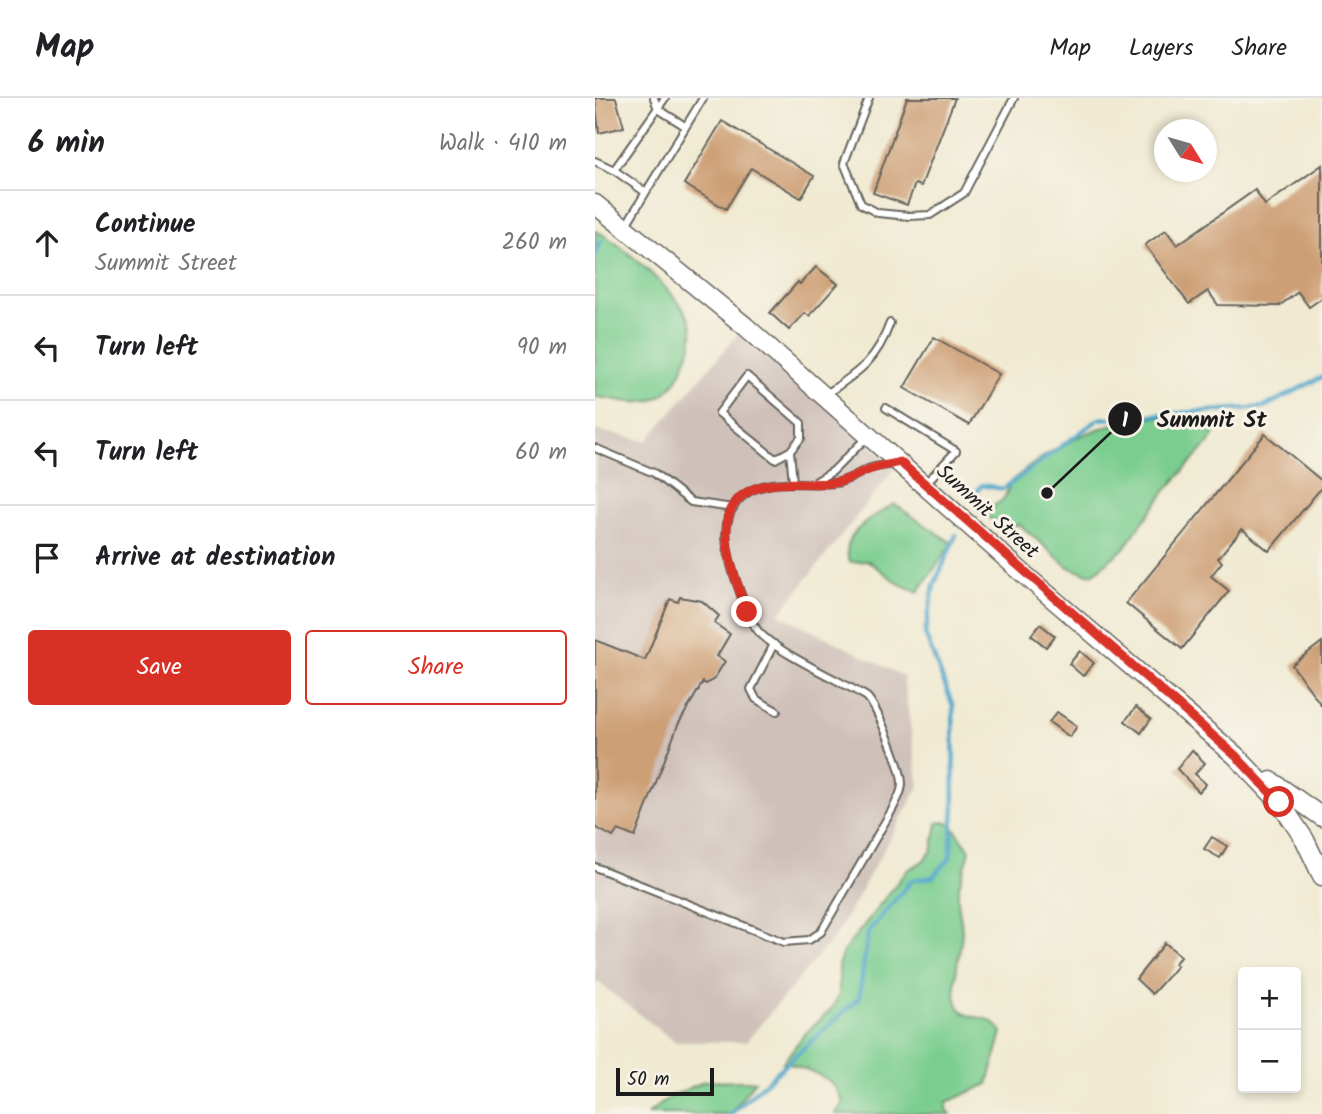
<!DOCTYPE html>
<html lang="en">
<head>
<meta charset="utf-8">
<style>
	:root { --surface:#fff; --page:#f2f2f2; --text:#202124; --muted:#757577; --line:#e0e0e0; --accent:#d93025 }
	body { margin:0; font-family:Kalam,sans-serif; background:var(--page); color:var(--text) }
	.controls { position:absolute; right:21px; bottom:21px; display:grid; overflow:hidden; border-radius:7px; box-shadow:0 4px 10px #0003 }
	.controls button { width:63px; height:63px; display:grid; place-items:center; padding:0; border:0; border-bottom:2px solid var(--line); background:var(--surface); color:var(--text); font:35px sans-serif }
	.compass { position:absolute; left:559px; top:21px; width:63px; height:63px; border-radius:50%; background:var(--surface); box-shadow:0 4px 10px #0003; rotate:127deg }
	.scale { position:absolute; left:21px; bottom:18px; width:98px; box-sizing:border-box; padding-left:7px; border:4px solid #1c1c1c; border-top:0; font-size:19px; line-height:24px; white-space:nowrap; color:#1c1c1c; -webkit-text-stroke:5px #f7f3e8; paint-order:stroke }
	.stop { position:absolute; width:21px; height:21px; margin:-16px; border:5px solid #d93025; border-radius:50%; background:#fff }
	.stop.end { background:#d93025; border-color:#fff; box-shadow:0 2px 7px #0008 }
	.list { margin:0; padding:0; list-style:none }
	h2 { display:flex; justify-content:space-between; align-items:center; height:91px; margin:0; padding:0 28px; font-size:30px }
	h2 small { font-size:23px; font-weight:400; color:var(--muted) }
	.list li { display:grid; grid-template-columns:46px 1fr auto; gap:21px; align-items:center; box-sizing:border-box; height:105px; padding:0 28px; border-top:2px solid var(--line) }
	.list b { display:block; font-size:26px; white-space:nowrap }
	.list p { margin:0; font-size:23px; white-space:nowrap; color:var(--muted) }
	.list em { font-size:23px; font-style:normal; color:var(--muted) }
	.actions { display:flex; gap:14px; padding:21px 28px }
	.actions a { flex:1; padding:16px 0; border:2px solid var(--accent); border-radius:7px; text-align:center; font-size:24px; color:var(--accent) }
	.actions .main { background:var(--accent); color:#fff }
	.icon { flex:none; width:38px; height:38px; fill:none; stroke:currentColor; stroke-width:2; stroke-linecap:round; stroke-linejoin:round }
	.map { position:relative; flex:none; width:727px; height:1016px; overflow:hidden }
	header { display:flex; align-items:center; gap:42px; box-sizing:border-box; height:98px; padding:0 35px; background:var(--surface); border-bottom:2px solid var(--line) }
	header strong { font-size:33px }
	nav { display:flex; gap:38px; margin-inline-start:auto; font-size:24px }
	main { display:flex }
	aside { flex:1; background:var(--surface) }
	.map>svg:first-child { display:block }
	.industrial { fill:#cfc1ba }
	.green { fill:#7acd8f; stroke:#4b7456; stroke-width:2 }
	.lines { fill:none; stroke-linecap:round; stroke-linejoin:round }
	.stream { stroke:#4ba5c9; stroke-width:4.5 }
	.building { fill:#cd9f75 }
	.lane-casing { stroke:#66645c; stroke-width:10 }
	.secondary-casing { stroke:#66645c; stroke-width:21 }
	.lane { stroke:#fff; stroke-width:6 }
	.secondary { stroke:#fff; stroke-width:18 }
	.route { stroke:#d93025; stroke-width:9 }
	.labels { text-anchor:middle; stroke-width:6; stroke-linejoin:round; paint-order:stroke }
	.street-label { font-size:21px; fill:#1c1c1c; stroke:#f7f3e8 }
	.leader { fill:none; stroke:#1c1c1c; stroke-width:2.5 }
	.callout-dot { fill:#1c1c1c; stroke:#f7f3e8; stroke-width:2.5 }
	.mark-label { font-size:21px; text-anchor:middle; font-weight:bold; fill:#fff }
	.callout-label { font-size:23px; text-anchor:middle; font-weight:bold; fill:#1c1c1c; stroke:#f7f3e8; stroke-width:6; stroke-linejoin:round; paint-order:stroke }
</style>
</head>
<body>
<header>
<strong>Map</strong>
<nav><a>Map</a><a>Layers</a><a>Share</a></nav>
</header>
<main>
<aside>
<h2>6 min<small>Walk · 410 m</small></h2>
<ul class="list">
<li><svg class="icon" aria-label="ahead" viewBox="0 0 24 24"><path d="M12 20V5M6 11l6-6 6 6"/></svg><div><b>Continue</b><p>Summit Street</p></div><em>260 m</em></li>
<li><svg class="icon" aria-label="left" viewBox="0 0 24 24"><path d="M17 20v-9H6M10 6l-5 5 5 5"/></svg><div><b>Turn left</b></div><em>90 m</em></li>
<li><svg class="icon" aria-label="left" viewBox="0 0 24 24"><path d="M17 20v-9H6M10 6l-5 5 5 5"/></svg><div><b>Turn left</b></div><em>60 m</em></li>
<li><svg class="icon" aria-label="arrive" viewBox="0 0 24 24"><path d="M6 21V4h12l-3 4 3 4H6"/></svg><div><b>Arrive at destination</b></div></li>
</ul>
<div class="actions"><a class="main">Save</a><a>Share</a></div>
</aside>
<div class="map">
<svg width="727" height="1016" viewBox="0 0 727 1016">
	<rect width="100%" height="100%" fill="#f7f3e8"/>
	<filter id="ink" filterUnits="userSpaceOnUse"><feTurbulence type="fractalNoise" baseFrequency=".0143" numOctaves="2"/><feDisplacementMap in="SourceGraphic" scale="14" xChannelSelector="R" yChannelSelector="G"/><feConvolveMatrix kernelMatrix="1 2 1 2 8 2 1 2 1" color-interpolation-filters="sRGB"/></filter>
	<filter id="wash" filterUnits="userSpaceOnUse"><feTurbulence type="fractalNoise" baseFrequency=".00686" numOctaves="4" result="noise"/><feDisplacementMap in="SourceGraphic" scale="28" xChannelSelector="R" yChannelSelector="G"/><feGaussianBlur stdDeviation="1.57" result="paint"/><feColorMatrix in="noise" values="0 0 0 0 0 0 0 0 0 0 0 0 0 0 0 0 0 1.4 0 .05"/><feComposite in="paint" operator="in"/></filter>
	<g filter="url(#wash)">
		<rect width="100%" height="100%" fill="#f0ead2"/>
		<path class="industrial" d="M 144,235 L 301,369 L 184,516 L 308,578 L 324,688 L 243,834 L 151,944 L 80,944 L 0,882 L 0,332 L 52,343 Z"/>
		<g class="green">
			<path d="M 0,133 C 22,140 89,202 96,225 C 101,243 92,260 85,276 C 78,289 69,300 54,303 C 37,307 17,300 0,299 Z"/>
			<path d="M 552,319 L 582,319 L 624,328 L 613,346 L 572,391 L 528,451 L 499,475 L 492,476 L 473,469 L 424,426 L 413,431 L 386,415 C 392,411 405,406 409,400 C 413,394 413,386 419,381 C 457,348 503,326 552,319 Z"/>
			<path d="M 299,406 L 357,445 L 323,494 L 304,486 L 273,463 L 255,464 C 242,437 279,418 299,406 Z"/>
			<path d="M 351,724 L 357,727 L 375,752 C 372,766 365,780 363,794 C 362,807 366,819 367,832 C 367,852 352,897 366,912 C 378,925 391,912 407,934 L 393,986 L 352,1004 L 351,1011 L 356,1016 L 240,1016 L 248,1005 C 241,978 211,971 188,964 L 209,937 L 237,910 L 244,897 L 244,865 L 248,854 L 312,772 L 327,764 L 337,753 L 342,725 Z"/>
			<path d="M 110,983 L 160,983 L 135,1016 L 53,1016 L 77,998 Z"/>
		</g>
		<g class="lines">
			<g class="stream">
				<path d="M 0,157 L 6,143"/>
				<path d="M 383,409 L 381,394 L 387,387 L 408,391 L 504,321 L 669,309 L 727,279"/>
				<path d="M 136,1016 L 264,900 L 273,834 L 317,782 L 338,779 L 355,760 L 359,709 L 358,608 L 330,536 L 339,487 L 361,437"/>
			</g>
		</g>
		<g id="blocks">
			<g class="building">
				<path d="M 0,0 L 21,0 L 29,29 L 4,35 Z"/>
				<path d="M 312,0 L 360,0 L 326,88 L 320,86 L 312,107 L 278,95 Z"/>
				<path d="M 127,23 L 219,78 L 206,100 L 156,70 L 131,111 L 89,86 Z"/>
				<path d="M 727,67 L 727,200 L 714,209 L 703,194 L 684,208 L 623,207 L 613,193 L 594,206 L 550,147 L 571,132 L 582,147 L 660,92 L 670,107 Z"/>
				<path d="M 221,169 L 243,186 L 214,218 L 210,215 L 194,232 L 175,215 L 203,184 L 205,186 Z"/>
				<path d="M 339,239 L 404,276 L 374,327 L 309,290 Z"/>
				<path d="M 670,336 L 727,383 L 727,389 L 674,453 L 647,431 L 623,460 L 627,464 L 616,478 L 634,493 L 587,551 L 531,505 Z"/>
				<path d="M 85,499 L 107,503 L 124,518 L 119,525 L 135,536 L 122,558 L 130,563 L 119,581 L 111,586 L 108,584 L 83,627 L 40,739 L 23,732 L 18,739 L 0,729 L 0,542 L 50,562 L 75,501 L 83,504 Z"/>
				<path d="M 445,526 L 460,538 L 451,549 L 436,537 Z"/>
				<path d="M 727,544 L 727,608 L 697,567 Z"/>
				<path d="M 485,553 L 499,565 L 488,578 L 474,566 Z"/>
				<path d="M 541,609 L 556,621 L 546,635 L 530,623 Z"/>
				<path d="M 462,614 L 482,628 L 475,639 L 454,624 Z"/>
				<path d="M 597,652 L 610,665 L 600,676 L 611,686 L 604,694 L 582,671 Z"/>
				<path d="M 617,739 L 632,748 L 625,760 L 609,751 Z"/>
				<path d="M 570,845 L 586,858 L 579,866 L 582,868 L 557,896 L 541,881 Z"/>
			</g>
		</g>
	</g>
	<g filter="url(#ink)">
		<use href="#blocks" fill-opacity="0" stroke="#66645c" stroke-width="2"/>
		<g class="lines">
			<g class="lane-casing">
				<g id="lane">
					<path d="M 59,0 L 63,11 L 90,28"/>
					<path d="M 274,0 L 249,65 L 266,106 L 283,115 L 314,118 L 335,117 L 369,95 L 419,0"/>
					<path d="M 0,63 L 19,72"/>
					<path d="M 50,94 L 19,72 L 70,0"/>
					<path d="M 31,127 L 108,0"/>
					<path d="M 230,297 C 263,274 281,264 295,225"/>
					<path d="M 291,310 L 361,353 L 331,385"/>
					<path d="M 0,350 L 59,375 L 96,404 L 138,410"/>
					<path d="M 195,353 L 206,340 L 206,325 L 152,278 L 124,315 L 180,361 L 195,353 L 198,384"/>
					<path d="M 220,384 L 238,373 L 272,339"/>
					<path d="M 179,546 L 156,591 L 161,601 L 182,613"/>
					<path d="M 0,769 L 189,844 L 214,842 L 226,834 L 297,712 C 301,704 307,695 307,686 C 307,670 283,611 272,599 C 244,582 182,555 163,533 C 154,522 150,507 145,494 C 133,462 117,415 155,393 C 182,379 211,388 239,385 C 251,384 262,376 273,371 C 282,368 291,367 299,366"/>
				</g>
			</g>
			<g class="secondary-casing">
				<g id="secondary">
					<path d="M 0,106 L 150,228 L 430,477 L 641,658 L 684,703 L 710,742 L 727,778"/>
					<path d="M 676,683 L 727,719"/>
				</g>
			</g>
			<use href="#lane" class="lane"/>
			<use href="#secondary" class="secondary"/>
		</g>
	</g>
	<g class="lines" filter="url(#ink)">
		<path class="route" d="M 152,514 C 138,473 105,399 173,387 C 195,383 216,387 238,385 C 250,384 262,376 273,372 C 283,368 294,367 305,364 L 641,658 L 684,704"/>
	</g>
	<g class="labels">
		<g class="street-label">
			<text transform="translate(393 413) rotate(42)" y="7">Summit Street</text>
		</g>
	</g>
	<path class="leader" d="M452 395L530 321"/>
	<g class="callout-dot">
		<circle cx="452" cy="395" r="7"/>
		<circle cx="530" cy="321" r="18"/>
	</g>
	<g class="mark-label">
		<text x="530" y="329">1</text>
	</g>
	<g class="callout-label">
		<text x="617" y="329">Summit St</text>
	</g>
</svg>
<div class="controls">
<button>+</button>
<button>−</button>
</div>
<svg class="compass" viewBox="-18 -18 36 36"><path d="M0-13l5 13h-10z" fill="#e53935"/><path d="M0 13l5-13h-10z" fill="#757577"/></svg>
<div class="scale">50 m</div>
<div class="stop" style="left:684px;top:704px"></div>
<div class="stop end" style="left:152px;top:514px"></div>
</div>
</main>
</body>
</html>
